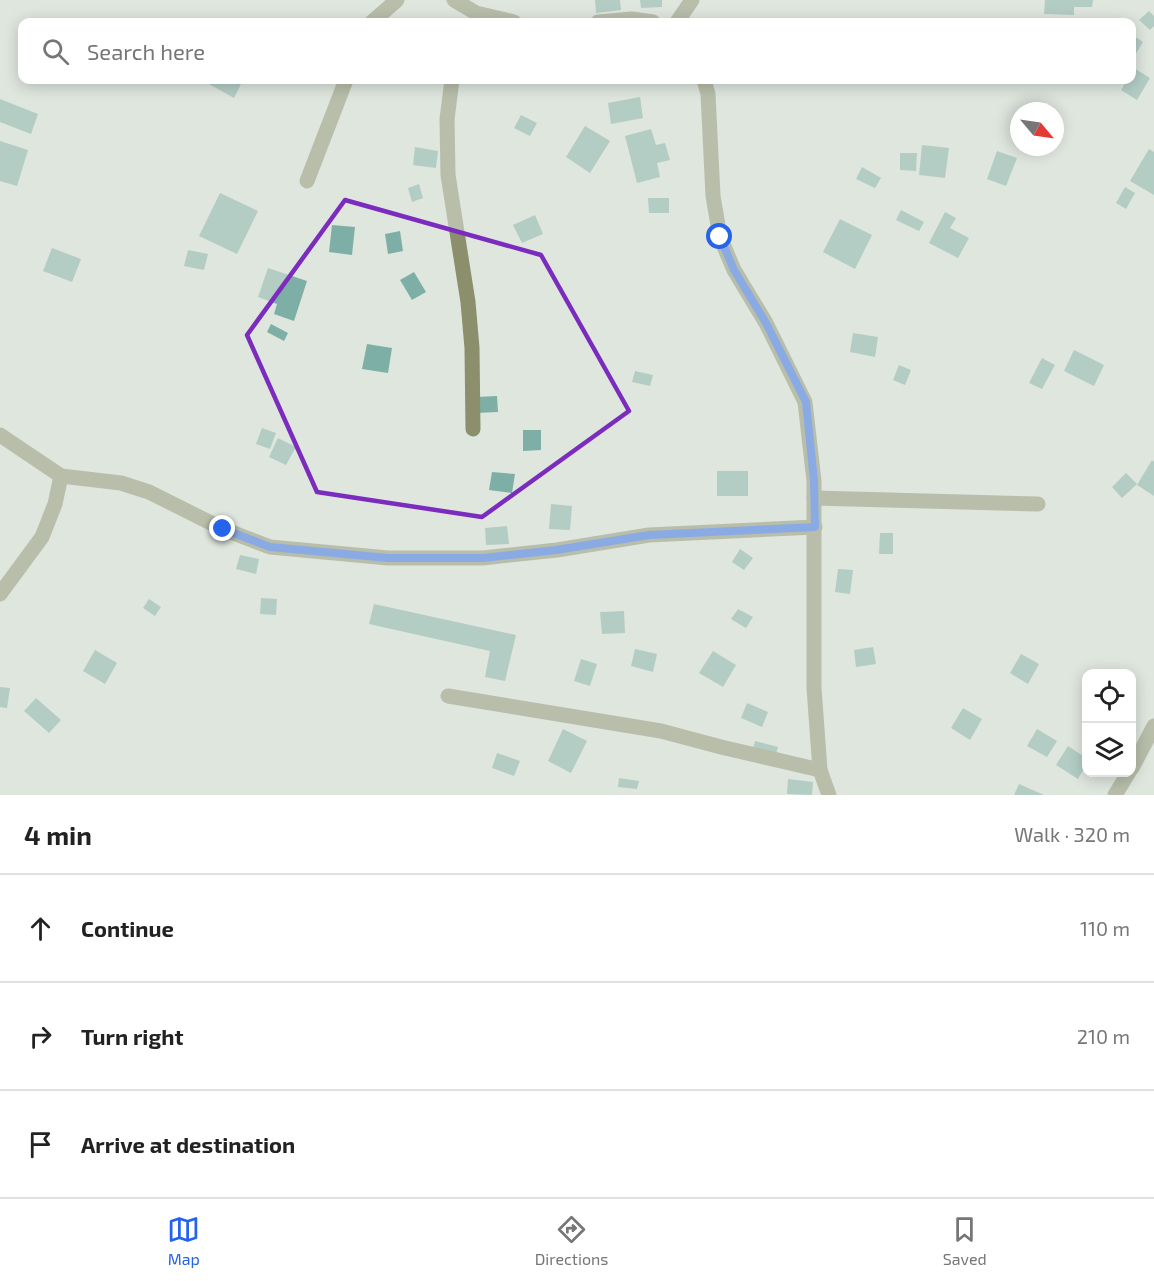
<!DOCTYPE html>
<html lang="en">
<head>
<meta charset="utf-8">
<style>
	:root { --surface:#fff; --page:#f2f2f2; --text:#222; --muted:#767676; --line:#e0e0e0; --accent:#2563eb }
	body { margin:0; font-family:"Exo 2",sans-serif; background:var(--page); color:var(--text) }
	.controls { position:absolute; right:18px; bottom:18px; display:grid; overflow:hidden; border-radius:12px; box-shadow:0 3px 15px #0003 }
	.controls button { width:54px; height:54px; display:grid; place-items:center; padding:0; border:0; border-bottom:2px solid var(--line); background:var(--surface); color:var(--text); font:30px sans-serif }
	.compass { position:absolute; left:1010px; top:102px; width:54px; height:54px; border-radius:50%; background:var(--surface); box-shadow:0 3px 15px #0003; rotate:119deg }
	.stop { position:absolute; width:18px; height:18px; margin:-14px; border:4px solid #2563eb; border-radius:50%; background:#fff }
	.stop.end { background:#2563eb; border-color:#fff; box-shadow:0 2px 6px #0008 }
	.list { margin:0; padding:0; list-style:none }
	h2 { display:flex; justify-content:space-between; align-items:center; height:78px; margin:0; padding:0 24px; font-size:26px }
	h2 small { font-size:20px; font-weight:400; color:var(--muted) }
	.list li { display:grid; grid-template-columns:39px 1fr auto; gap:18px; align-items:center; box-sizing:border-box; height:108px; padding:0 24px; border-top:2px solid var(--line) }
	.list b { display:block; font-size:22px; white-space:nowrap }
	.list em { font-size:20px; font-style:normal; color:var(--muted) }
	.icon { flex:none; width:33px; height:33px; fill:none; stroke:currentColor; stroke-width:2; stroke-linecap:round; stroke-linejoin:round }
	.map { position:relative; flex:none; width:1154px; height:795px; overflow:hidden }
	.search { position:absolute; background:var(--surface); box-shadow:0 3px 15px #0003; left:18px; right:18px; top:18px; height:66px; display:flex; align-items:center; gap:15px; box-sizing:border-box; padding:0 21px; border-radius:12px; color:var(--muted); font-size:22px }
	.sheet { height:402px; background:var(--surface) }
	nav { display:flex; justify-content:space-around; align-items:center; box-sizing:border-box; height:84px; border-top:2px solid var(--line); background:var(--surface); font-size:16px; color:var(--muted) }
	nav a { display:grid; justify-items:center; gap:3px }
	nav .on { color:var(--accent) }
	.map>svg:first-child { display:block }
	.building { fill:#7eafa6 }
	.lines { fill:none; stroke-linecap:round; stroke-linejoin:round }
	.street { stroke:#8b8f6b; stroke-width:15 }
	.route { stroke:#2563eb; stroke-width:8 }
	.marked { fill:none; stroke:#7b2cbf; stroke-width:4.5; stroke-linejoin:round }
</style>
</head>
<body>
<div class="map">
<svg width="1154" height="795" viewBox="0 0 1154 795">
	<rect width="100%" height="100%" fill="#dee6de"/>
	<g class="building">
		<path d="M 595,0 L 620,0 L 621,10 L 596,13 Z"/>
		<path d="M 640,0 L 662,0 L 662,7 L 641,8 Z"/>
		<path d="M 1045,0 L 1093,0 L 1092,7 L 1074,7 L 1074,15 L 1044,14 Z"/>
		<path d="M 1149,11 L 1154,16 L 1154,26 L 1150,30 L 1139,20 Z"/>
		<path d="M 1134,36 L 1143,42 L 1135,55 L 1132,52 L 1132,39 Z"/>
		<path d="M 1134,68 L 1150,78 L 1137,100 L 1121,90 L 1127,80 L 1132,80 L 1132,72 Z"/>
		<path d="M 212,80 L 231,80 L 241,84 L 234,98 L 209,84 Z"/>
		<path d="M 640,97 L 643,118 L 611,124 L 608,103 Z"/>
		<path d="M 0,99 L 38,114 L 31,134 L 0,122 Z"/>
		<path d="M 521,115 L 537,123 L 530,136 L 514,128 Z"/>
		<path d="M 585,126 L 610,141 L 590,173 L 566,157 Z"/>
		<path d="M 651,129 L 656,145 L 665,143 L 670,160 L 657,163 L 660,177 L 637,183 L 625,136 Z"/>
		<path d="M 0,141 L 28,150 L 17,186 L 0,181 Z"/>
		<path d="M 922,145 L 949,148 L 945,178 L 919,175 Z"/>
		<path d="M 415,147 L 438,151 L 436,168 L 413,165 Z"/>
		<path d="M 1149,149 L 1154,152 L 1154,195 L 1130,181 Z"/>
		<path d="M 997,151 L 1017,158 L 1006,186 L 987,179 Z"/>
		<path d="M 900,153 L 917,153 L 916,171 L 900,170 Z"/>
		<path d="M 862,167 L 881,178 L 875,188 L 856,179 Z"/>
		<path d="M 419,184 L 423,198 L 412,202 L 408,188 Z"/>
		<path d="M 1125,187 L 1135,193 L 1126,209 L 1116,203 Z"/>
		<path d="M 220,193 L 258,211 L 237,254 L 199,236 Z"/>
		<path d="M 648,198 L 669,198 L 669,213 L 649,213 Z"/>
		<path d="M 901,210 L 924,222 L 919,231 L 896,220 Z"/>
		<path d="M 945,212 L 956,218 L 950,228 L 969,238 L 958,258 L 929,243 Z"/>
		<path d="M 535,215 L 543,234 L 522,243 L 513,225 Z"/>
		<path d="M 840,219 L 872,235 L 855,269 L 823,252 Z"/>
		<path d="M 332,225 L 355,227 L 352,255 L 329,252 Z"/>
		<path d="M 400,231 L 403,251 L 388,254 L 385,234 Z"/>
		<path d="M 52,248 L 81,259 L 72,282 L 43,271 Z"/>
		<path d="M 188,250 L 208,254 L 204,270 L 184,266 Z"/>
		<path d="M 268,268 L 307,281 L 294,321 L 274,314 L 277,304 L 258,297 Z"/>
		<path d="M 414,272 L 426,292 L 412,300 L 400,280 Z"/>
		<path d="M 271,324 L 288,333 L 284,341 L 267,332 Z"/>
		<path d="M 853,333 L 878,337 L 875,357 L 850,352 Z"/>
		<path d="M 367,344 L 392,348 L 388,373 L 362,369 Z"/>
		<path d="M 1074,350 L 1104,365 L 1094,386 L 1064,371 Z"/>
		<path d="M 1042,358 L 1055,365 L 1042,389 L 1029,383 Z"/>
		<path d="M 899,365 L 911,370 L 905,385 L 893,380 Z"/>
		<path d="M 635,371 L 653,375 L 650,386 L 632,382 Z"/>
		<path d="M 497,396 L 498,412 L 476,413 L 476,397 Z"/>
		<path d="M 262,428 L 276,433 L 270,449 L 256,444 Z"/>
		<path d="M 523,430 L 541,430 L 541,450 L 523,451 Z"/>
		<path d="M 278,438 L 296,447 L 286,465 L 269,457 Z"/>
		<path d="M 1152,460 L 1154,462 L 1154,496 L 1137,485 Z"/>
		<rect x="717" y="471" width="31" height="25"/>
		<path d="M 492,472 L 515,474 L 512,493 L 489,490 Z"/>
		<path d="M 1126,473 L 1137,484 L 1122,498 L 1112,487 Z"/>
		<path d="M 551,504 L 572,506 L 570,530 L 549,529 Z"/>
		<path d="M 507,526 L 509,544 L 486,545 L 485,528 Z"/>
		<path d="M 880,533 L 893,533 L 893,554 L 879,554 Z"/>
		<path d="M 740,549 L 753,558 L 744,570 L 732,562 Z"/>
		<path d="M 240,555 L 259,559 L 256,574 L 236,569 Z"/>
		<path d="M 838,569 L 853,570 L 850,594 L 835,592 Z"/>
		<path d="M 261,598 L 277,599 L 276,615 L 260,614 Z"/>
		<path d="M 149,599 L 161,607 L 155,616 L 143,608 Z"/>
		<path d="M 374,604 L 516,635 L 505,681 L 485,677 L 490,651 L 369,624 Z"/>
		<path d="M 738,609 L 753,617 L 746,628 L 731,619 Z"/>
		<path d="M 624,611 L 625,633 L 602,634 L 600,612 Z"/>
		<path d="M 873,647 L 876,664 L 856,667 L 854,650 Z"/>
		<path d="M 635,649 L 657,654 L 653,672 L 631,666 Z"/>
		<path d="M 95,650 L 117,663 L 105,684 L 83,671 Z"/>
		<path d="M 713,651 L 736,665 L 723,687 L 699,673 Z"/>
		<path d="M 1021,654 L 1039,664 L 1028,684 L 1010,673 Z"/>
		<path d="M 581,659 L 597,664 L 590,686 L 574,681 Z"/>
		<path d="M 0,687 L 10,688 L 7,708 L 0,707 Z"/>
		<path d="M 36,698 L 61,720 L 49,733 L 24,711 Z"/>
		<path d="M 747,703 L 768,712 L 762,727 L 741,718 Z"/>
		<path d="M 963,708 L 982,719 L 970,740 L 951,728 Z"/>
		<path d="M 563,729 L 587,741 L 571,773 L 548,761 Z"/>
		<path d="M 1037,729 L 1057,741 L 1047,757 L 1027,746 Z"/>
		<path d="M 755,741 L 778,747 L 775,758 L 752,752 Z"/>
		<path d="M 1068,746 L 1086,758 L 1086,765 L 1078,779 L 1056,765 Z"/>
		<path d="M 497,753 L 520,761 L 514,776 L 492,768 Z"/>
		<path d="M 619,778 L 639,781 L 637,789 L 618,787 Z"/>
		<path d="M 788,779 L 813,782 L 812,795 L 787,794 Z"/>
		<path d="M 1019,784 L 1044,795 L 1014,795 Z"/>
	</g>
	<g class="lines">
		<g class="street">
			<path d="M 454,0 L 476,13 L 514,22"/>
			<path d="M 372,22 L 397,0"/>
			<path d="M 598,22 L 632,19 L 653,22"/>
			<path d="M 677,22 L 692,0"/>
			<path d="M 452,80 L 447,119 L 448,175 L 468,302 L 472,348 L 473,429"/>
			<path d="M 704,80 L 708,94 L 713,196 L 720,237 L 734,270 L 766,323 L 805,402 L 814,481 L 814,688 L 820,770 L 829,795"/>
			<path d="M 307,181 L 346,80"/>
			<path d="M 0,435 L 61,476 L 121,483 L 149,492 L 223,529 L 270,547 L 388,558 L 483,558 L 557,550 L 649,535 L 815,527"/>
			<path d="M 814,498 L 1038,504"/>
			<path d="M 0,594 L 42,537 L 55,504 L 61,476"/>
			<path d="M 448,696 L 661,731 L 721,747 L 820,770"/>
			<path d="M 1132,768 L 1154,726"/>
			<path d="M 1115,795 L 1129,772"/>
		</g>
	</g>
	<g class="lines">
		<path class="route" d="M 223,529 L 270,547 L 388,558 L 483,558 L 556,550 L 649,535 L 815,527 L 814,481 L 806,402 L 766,323 L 734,270 L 720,237"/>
	</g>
	<path d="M0 0H1154V795H0ZM 345,200 L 541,255 L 629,411 L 482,517 L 317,492 L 247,335 Z" fill="#dee6de" fill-opacity=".55" fill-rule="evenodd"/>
	<path class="marked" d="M 345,200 L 541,255 L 629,411 L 482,517 L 317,492 L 247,335 Z"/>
</svg>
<div class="controls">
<button><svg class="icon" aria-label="locate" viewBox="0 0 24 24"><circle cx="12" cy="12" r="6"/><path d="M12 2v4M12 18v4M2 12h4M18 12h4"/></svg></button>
<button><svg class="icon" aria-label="layers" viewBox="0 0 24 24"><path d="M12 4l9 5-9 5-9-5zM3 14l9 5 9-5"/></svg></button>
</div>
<svg class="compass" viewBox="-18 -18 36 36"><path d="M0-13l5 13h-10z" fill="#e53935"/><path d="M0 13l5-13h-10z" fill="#767676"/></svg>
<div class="stop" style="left:720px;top:237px"></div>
<div class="stop end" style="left:223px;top:529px"></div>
<div class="search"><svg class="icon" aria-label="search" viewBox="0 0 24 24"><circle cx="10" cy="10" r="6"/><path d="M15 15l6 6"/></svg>Search here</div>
</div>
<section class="sheet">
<h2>4 min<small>Walk · 320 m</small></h2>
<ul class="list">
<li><svg class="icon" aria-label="ahead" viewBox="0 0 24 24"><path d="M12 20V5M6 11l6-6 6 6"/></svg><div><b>Continue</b></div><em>110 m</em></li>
<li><svg class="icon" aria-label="right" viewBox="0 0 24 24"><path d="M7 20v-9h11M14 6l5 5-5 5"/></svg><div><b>Turn right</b></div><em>210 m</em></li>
<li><svg class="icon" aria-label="arrive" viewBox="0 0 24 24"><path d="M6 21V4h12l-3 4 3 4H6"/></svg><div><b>Arrive at destination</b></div></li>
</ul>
</section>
<nav>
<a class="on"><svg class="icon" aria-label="map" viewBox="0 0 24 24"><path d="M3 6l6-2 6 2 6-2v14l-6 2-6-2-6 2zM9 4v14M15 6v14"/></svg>Map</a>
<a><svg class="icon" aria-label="directions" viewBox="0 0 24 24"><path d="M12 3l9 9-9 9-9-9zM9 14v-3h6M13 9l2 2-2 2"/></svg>Directions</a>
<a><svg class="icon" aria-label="saved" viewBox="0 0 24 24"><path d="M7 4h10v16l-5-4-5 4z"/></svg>Saved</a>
</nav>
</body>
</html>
